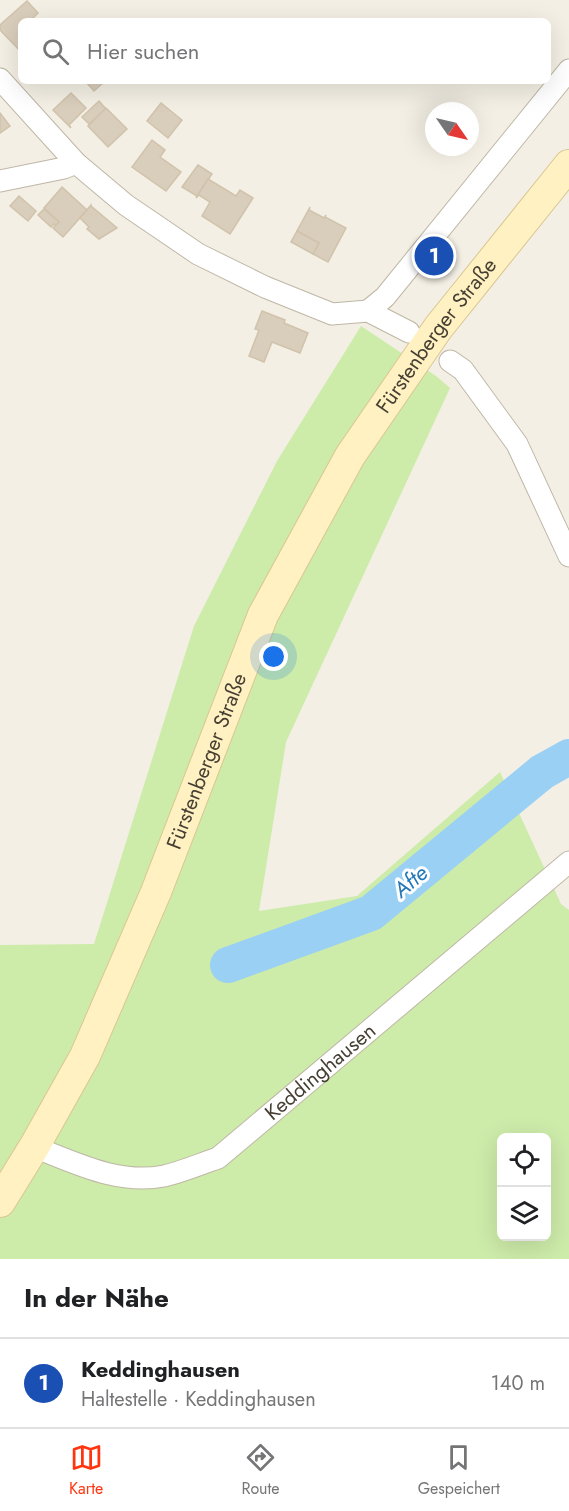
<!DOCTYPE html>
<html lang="de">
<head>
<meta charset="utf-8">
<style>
	:root { --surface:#fff; --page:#f2f2f2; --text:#202124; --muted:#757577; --line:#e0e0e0; --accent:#ff350f }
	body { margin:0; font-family:Jost,sans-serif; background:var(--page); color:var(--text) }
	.controls { position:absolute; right:18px; bottom:18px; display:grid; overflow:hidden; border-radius:9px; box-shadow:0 6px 24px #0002 }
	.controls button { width:54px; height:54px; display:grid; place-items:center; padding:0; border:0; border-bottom:2px solid var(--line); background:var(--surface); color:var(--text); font:30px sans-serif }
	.compass { position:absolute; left:425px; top:102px; width:54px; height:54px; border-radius:50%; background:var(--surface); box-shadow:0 6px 24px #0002; rotate:124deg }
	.you { position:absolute; left:274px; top:657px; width:21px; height:21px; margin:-15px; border:4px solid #fff; border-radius:50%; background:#1a73e8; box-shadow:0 0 0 9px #1a73e833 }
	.badge { display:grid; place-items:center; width:39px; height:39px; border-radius:50%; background:var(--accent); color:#fff; font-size:20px; font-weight:700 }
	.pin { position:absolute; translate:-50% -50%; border:3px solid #fff; box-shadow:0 2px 6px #0006 }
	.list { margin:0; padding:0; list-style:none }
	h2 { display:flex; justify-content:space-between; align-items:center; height:78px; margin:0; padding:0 24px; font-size:26px }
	h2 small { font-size:20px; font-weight:400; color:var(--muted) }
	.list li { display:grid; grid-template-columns:39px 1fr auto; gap:18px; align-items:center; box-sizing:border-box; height:90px; padding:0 24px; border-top:2px solid var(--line) }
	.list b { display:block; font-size:22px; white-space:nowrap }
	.list p { margin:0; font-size:20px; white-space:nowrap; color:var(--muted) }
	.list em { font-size:20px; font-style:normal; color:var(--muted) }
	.icon { flex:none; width:33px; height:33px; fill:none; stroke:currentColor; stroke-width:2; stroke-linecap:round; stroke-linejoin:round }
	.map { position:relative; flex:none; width:569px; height:1259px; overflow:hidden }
	.search { position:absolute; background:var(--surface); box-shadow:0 6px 24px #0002; left:18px; right:18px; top:18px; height:66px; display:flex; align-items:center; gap:15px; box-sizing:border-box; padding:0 21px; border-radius:9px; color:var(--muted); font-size:22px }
	.sheet { height:168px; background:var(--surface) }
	nav { display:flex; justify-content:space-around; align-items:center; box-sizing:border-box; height:84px; border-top:2px solid var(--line); background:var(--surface); font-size:16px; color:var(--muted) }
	nav a { display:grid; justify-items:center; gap:3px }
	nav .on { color:var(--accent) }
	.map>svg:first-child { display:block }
	.green { fill:#cdeba9; fill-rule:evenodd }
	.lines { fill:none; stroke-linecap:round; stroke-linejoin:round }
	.river { stroke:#9bd0f5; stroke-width:36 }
	.building { fill:#d9cdbb; stroke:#d1c3ab; stroke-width:1.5 }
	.street-casing { stroke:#bfb7a6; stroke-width:23 }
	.secondary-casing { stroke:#dac792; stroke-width:32 }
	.street { stroke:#fff; stroke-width:21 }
	.secondary { stroke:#fff1c2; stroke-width:30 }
	.labels { text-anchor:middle; stroke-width:6; stroke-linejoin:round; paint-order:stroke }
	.street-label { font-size:21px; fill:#463f33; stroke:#fff }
	.water-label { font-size:22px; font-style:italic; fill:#2579b9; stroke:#fff }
</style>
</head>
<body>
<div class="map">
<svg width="569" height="1259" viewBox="0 0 569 1259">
	<rect width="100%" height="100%" fill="#f3efe4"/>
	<path class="green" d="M 361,326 L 436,376 L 450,388 L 286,742 L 259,911 L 357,896 L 500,772 L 561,904 L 569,910 L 569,1259 L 0,1259 L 0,945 L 94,944 L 194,626 L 277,461 ZM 502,1138 L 546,1138 L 546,1236 L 502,1236 Z"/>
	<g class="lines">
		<path class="river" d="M 228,965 L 371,913 L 542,772 L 569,757"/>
	</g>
	<g class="building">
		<path d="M 27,1 L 38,13 L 30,21 L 21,21 L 21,52 L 0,30 L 0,25 Z"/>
		<path d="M 89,81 L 105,81 L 94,91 L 87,83 Z"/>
		<path d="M 71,93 L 86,108 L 69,125 L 71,128 L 53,110 Z"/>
		<path d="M 99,101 L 106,109 L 89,124 L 82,117 Z"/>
		<path d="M 161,103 L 182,120 L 168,138 L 147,121 Z"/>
		<path d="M 106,108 L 127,129 L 108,147 L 88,126 Z"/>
		<path d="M 0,113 L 10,126 L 0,133 Z"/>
		<path d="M 152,140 L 165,150 L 160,157 L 181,172 L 166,191 L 132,167 Z"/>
		<path d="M 198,165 L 212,174 L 197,196 L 182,187 Z"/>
		<path d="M 208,179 L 236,196 L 240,190 L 253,198 L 230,234 L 202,216 L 210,202 L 199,195 L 196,198 Z"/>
		<path d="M 62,187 L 87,210 L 63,237 L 53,228 L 59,222 L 44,208 Z"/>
		<path d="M 19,196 L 36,211 L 28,221 L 10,206 Z"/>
		<path d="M 91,205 L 91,206 L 117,228 L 99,239 L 87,229 L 89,227 L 80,218 Z"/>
		<path d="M 310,207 L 309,210 L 324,218 L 326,215 L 325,217 L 346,228 L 328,262 L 313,254 L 319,243 L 297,231 Z"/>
		<path d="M 44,209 L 59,222 L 56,225 L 54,224 L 51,227 L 38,215 Z"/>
		<path d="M 297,231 L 319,243 L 313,254 L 291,242 Z"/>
		<path d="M 262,311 L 285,320 L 284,323 L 308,333 L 300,353 L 272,342 L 264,362 L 249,356 L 259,330 L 255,329 Z"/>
	</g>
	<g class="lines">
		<g class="street-casing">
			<g id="street">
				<path d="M 0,79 L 76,163 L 126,205 L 198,254 L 265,287 L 332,314 L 368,311 L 409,332"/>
				<path d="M 0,181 L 64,168 L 76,163"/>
				<path d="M 368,311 L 385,297 L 569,70"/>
				<path d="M 450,361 L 463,370 L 517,444 L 569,556"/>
				<path id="s1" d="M 34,1147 C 76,1163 118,1185 164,1176 C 182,1172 200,1164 218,1158 L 569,862"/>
			</g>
		</g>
		<g class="secondary-casing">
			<g id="secondary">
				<path id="s2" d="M 0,1202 L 34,1147 L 85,1056 L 156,892 L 263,615 L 350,456 L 438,328 L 569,165"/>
			</g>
		</g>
		<use href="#street" class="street"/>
		<use href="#secondary" class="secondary"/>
	</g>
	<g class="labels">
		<g class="street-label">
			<text dy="7" stroke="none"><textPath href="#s2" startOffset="974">Fürstenberger Straße</textPath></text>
			<text dy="7" stroke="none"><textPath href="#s2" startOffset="488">Fürstenberger Straße</textPath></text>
			<text dy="7" stroke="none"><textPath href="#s1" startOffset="326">Keddinghausen</textPath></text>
		</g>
		<g class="water-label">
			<text transform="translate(410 881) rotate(-40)" y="8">Afte</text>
		</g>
	</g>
</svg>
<div class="controls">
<button><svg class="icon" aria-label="locate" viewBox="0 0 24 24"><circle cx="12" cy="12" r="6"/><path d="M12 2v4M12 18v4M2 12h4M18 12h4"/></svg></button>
<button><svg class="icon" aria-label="layers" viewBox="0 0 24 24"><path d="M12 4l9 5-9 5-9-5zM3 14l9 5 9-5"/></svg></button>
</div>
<svg class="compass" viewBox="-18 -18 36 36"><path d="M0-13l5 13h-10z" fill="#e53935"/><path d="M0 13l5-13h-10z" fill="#757577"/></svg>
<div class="you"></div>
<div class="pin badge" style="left:434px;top:256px;background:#1a4fb4">1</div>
<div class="search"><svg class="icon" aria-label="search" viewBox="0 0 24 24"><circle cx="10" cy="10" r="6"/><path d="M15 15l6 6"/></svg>Hier suchen</div>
</div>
<section class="sheet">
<h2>In der Nähe<small></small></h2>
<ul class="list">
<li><span class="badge" style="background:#1a4fb4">1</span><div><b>Keddinghausen</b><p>Haltestelle · Keddinghausen</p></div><em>140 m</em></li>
</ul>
</section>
<nav>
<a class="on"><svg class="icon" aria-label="map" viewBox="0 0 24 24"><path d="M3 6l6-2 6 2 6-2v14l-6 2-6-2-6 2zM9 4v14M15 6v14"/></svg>Karte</a>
<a><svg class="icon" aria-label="directions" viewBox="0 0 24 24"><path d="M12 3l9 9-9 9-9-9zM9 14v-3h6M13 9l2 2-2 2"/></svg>Route</a>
<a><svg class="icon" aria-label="saved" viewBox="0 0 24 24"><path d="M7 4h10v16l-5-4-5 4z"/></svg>Gespeichert</a>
</nav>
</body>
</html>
